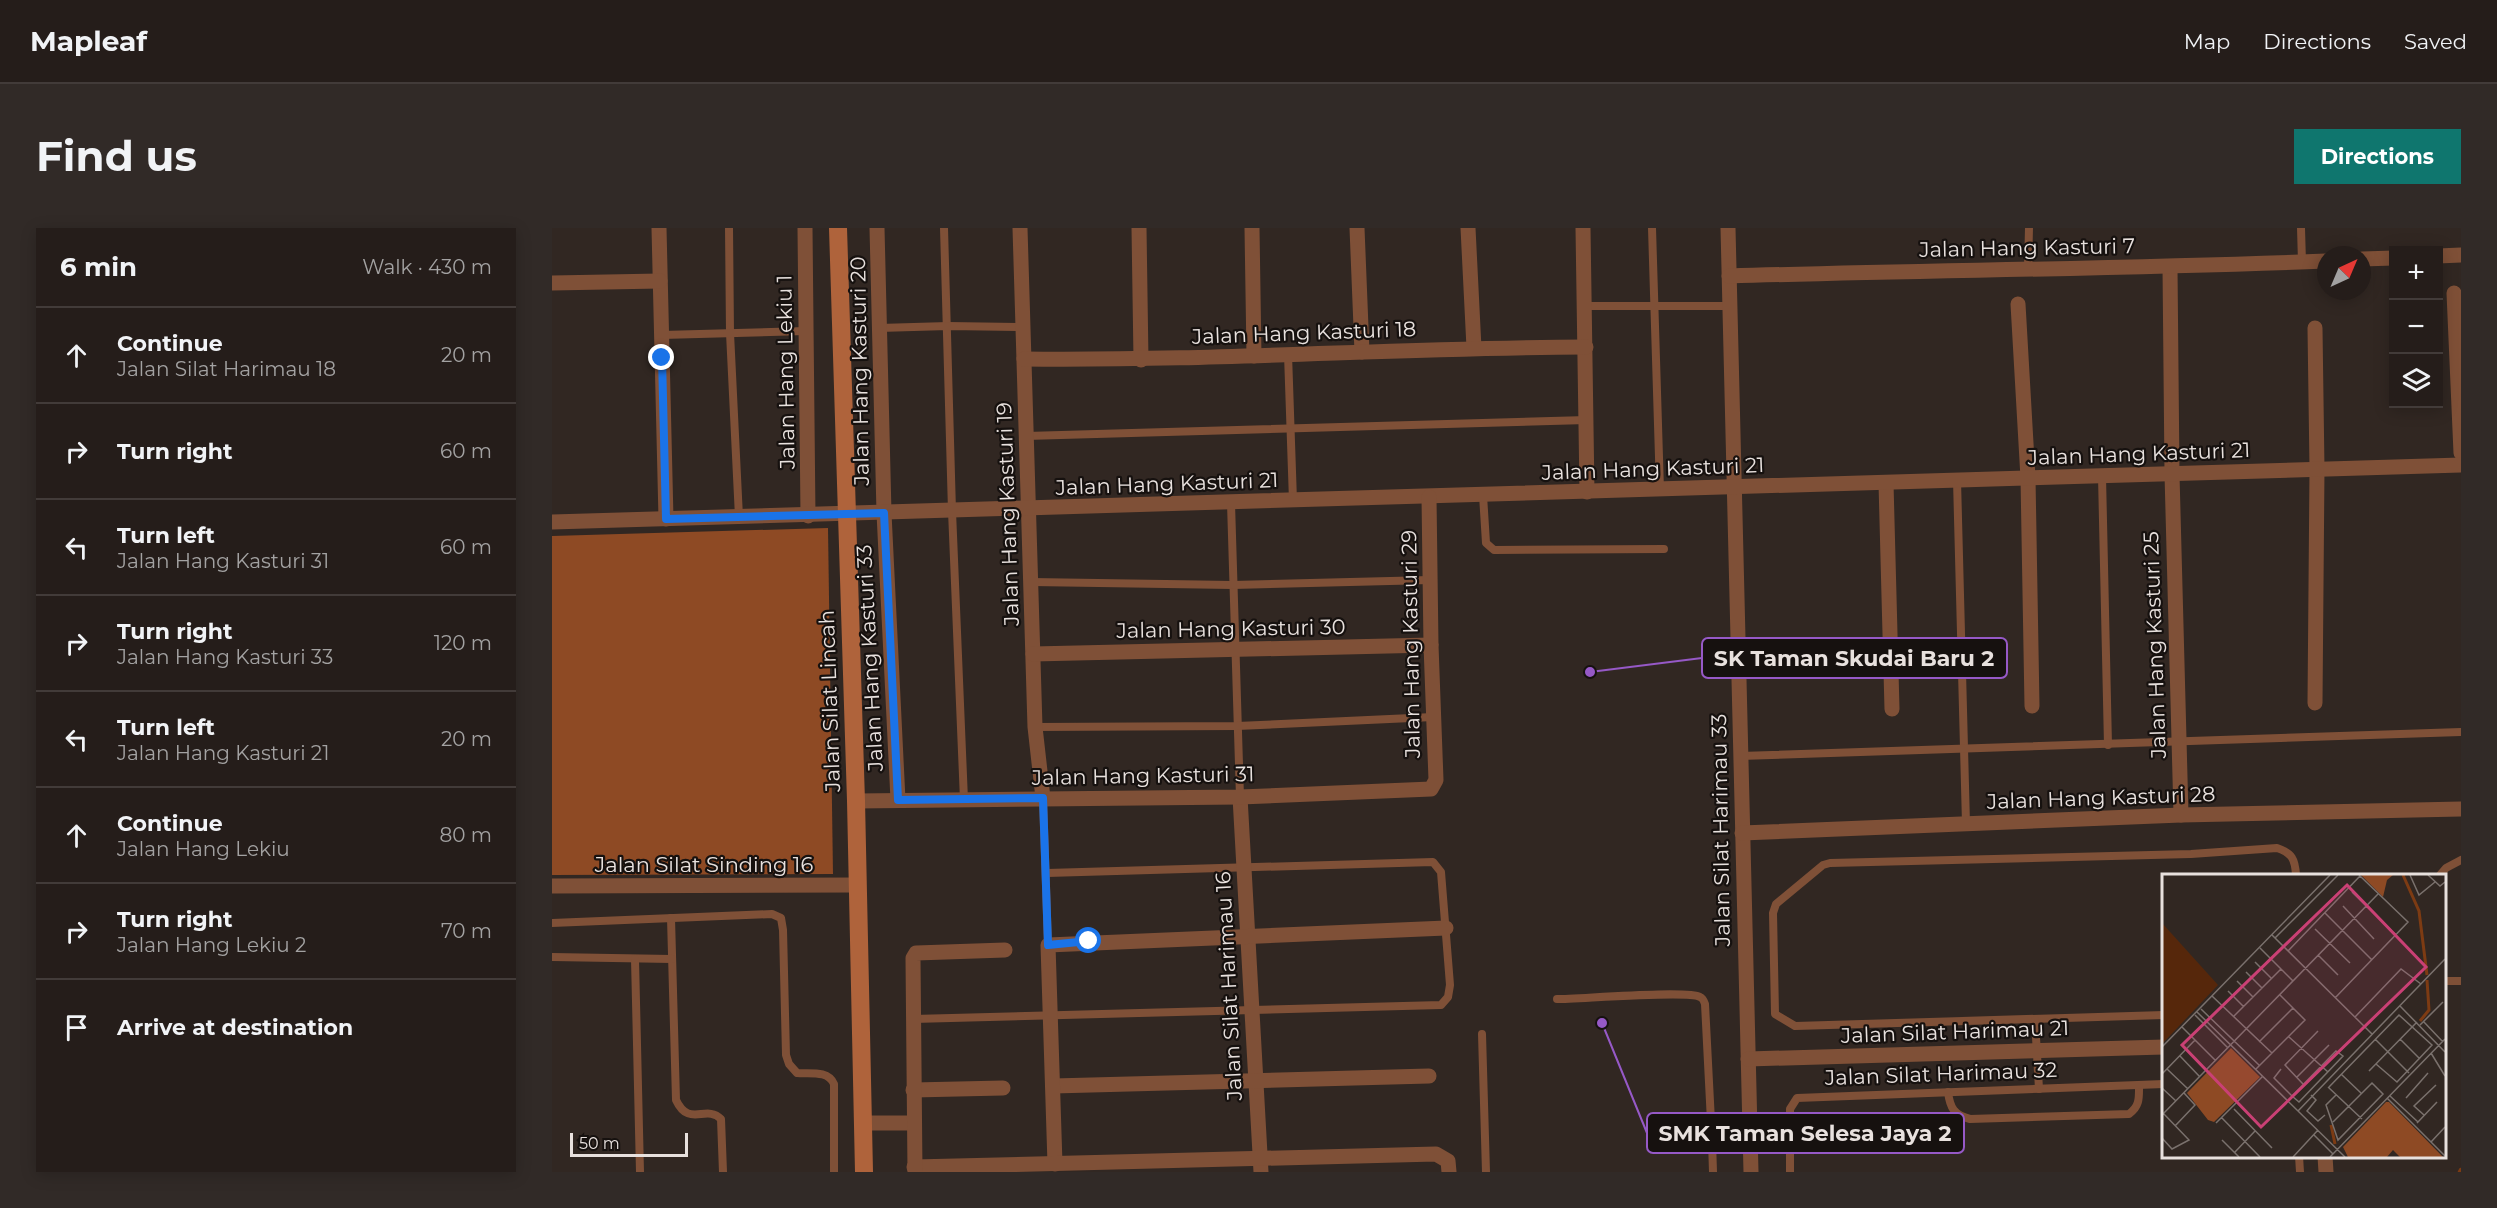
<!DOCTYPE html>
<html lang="en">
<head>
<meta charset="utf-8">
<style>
	:root { --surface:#251d1a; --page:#312a27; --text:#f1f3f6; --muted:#a3a2a2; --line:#423b39; --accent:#0f766e }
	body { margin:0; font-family:Montserrat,sans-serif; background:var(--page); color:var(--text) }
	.controls { position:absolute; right:18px; top:18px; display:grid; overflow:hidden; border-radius:0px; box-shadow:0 3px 15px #0003 }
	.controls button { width:54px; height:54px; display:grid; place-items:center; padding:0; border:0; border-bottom:2px solid var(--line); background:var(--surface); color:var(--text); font:30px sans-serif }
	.compass { position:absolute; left:1765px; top:18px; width:54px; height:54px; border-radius:50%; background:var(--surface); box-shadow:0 3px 15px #0003; rotate:44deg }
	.scale { position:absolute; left:18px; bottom:15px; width:118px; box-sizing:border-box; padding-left:6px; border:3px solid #e8e1de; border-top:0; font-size:16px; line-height:21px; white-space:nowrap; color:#e8e1de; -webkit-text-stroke:4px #16110f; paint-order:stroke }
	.stop { position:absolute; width:18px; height:18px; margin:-14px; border:4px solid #1a73e8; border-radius:50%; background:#fff }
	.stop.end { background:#1a73e8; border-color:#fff; box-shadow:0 2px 6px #0008 }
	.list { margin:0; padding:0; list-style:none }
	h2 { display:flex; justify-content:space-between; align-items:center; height:78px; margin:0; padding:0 24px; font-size:26px }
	h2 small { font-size:20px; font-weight:400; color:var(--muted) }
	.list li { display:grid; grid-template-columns:39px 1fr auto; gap:18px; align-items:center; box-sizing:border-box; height:96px; padding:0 24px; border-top:2px solid var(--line) }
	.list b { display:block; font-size:22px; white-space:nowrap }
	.list p { margin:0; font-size:20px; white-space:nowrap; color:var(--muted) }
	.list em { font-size:20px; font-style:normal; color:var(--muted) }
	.icon { flex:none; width:33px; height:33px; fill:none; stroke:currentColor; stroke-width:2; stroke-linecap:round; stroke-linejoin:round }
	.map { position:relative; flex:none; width:1909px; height:944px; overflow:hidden; border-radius:0px }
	header { display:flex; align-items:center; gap:36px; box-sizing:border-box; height:84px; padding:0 30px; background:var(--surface); border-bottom:2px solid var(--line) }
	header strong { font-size:28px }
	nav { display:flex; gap:33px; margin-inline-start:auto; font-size:21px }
	.intro { display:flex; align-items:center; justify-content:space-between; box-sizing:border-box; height:144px; padding:0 36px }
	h1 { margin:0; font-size:42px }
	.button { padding:15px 27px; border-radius:0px; background:var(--accent); color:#fff; font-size:21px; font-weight:700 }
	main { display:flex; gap:36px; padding:0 36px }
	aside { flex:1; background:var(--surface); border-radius:0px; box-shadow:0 3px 15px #0003 }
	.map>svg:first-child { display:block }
	.forest { fill:#8e4a24 }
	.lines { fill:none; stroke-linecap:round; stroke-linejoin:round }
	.stream { stroke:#7d3b13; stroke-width:4.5 }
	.lane { stroke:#7f5037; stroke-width:8 }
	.street { stroke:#7f5037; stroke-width:15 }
	.secondary { stroke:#af633b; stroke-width:18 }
	.route { stroke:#1a73e8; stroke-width:8 }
	.labels { text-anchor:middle; stroke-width:4.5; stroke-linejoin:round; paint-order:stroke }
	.street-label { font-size:21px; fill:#e8e1de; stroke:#16110f }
	.inset-river { fill:none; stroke:#7d3b13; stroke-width:3 }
	.inset-road { fill:none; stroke:#7a716d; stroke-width:1.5 }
	.view { fill:#ca4075; fill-opacity:0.15; stroke:#ca4075; stroke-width:3 }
	.inset-edge { fill:none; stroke:#e8e1de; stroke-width:3 }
	.leader { fill:none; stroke:#9659c7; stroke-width:2 }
	.callout-dot { fill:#9659c7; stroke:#16110f; stroke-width:2 }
	.callout { fill:#16110f; stroke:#9659c7; stroke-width:2 }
	.callout-label { font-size:22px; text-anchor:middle; font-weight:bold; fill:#e8e1de }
</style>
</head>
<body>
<header>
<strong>Mapleaf</strong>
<nav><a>Map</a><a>Directions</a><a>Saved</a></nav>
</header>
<div class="intro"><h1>Find us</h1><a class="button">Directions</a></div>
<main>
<aside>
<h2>6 min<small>Walk · 430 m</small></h2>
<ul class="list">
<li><svg class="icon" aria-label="ahead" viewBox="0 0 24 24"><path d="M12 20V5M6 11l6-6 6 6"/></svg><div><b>Continue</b><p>Jalan Silat Harimau 18</p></div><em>20 m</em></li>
<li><svg class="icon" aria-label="right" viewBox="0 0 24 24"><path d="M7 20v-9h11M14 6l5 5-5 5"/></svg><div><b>Turn right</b></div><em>60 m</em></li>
<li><svg class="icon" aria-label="left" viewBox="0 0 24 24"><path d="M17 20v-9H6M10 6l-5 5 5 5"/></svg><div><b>Turn left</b><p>Jalan Hang Kasturi 31</p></div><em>60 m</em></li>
<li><svg class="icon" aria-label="right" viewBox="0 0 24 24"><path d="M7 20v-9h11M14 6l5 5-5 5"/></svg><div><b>Turn right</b><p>Jalan Hang Kasturi 33</p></div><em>120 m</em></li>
<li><svg class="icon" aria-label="left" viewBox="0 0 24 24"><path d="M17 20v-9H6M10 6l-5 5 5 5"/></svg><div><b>Turn left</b><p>Jalan Hang Kasturi 21</p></div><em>20 m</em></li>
<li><svg class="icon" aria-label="ahead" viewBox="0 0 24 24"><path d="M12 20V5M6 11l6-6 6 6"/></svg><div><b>Continue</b><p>Jalan Hang Lekiu</p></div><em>80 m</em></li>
<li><svg class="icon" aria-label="right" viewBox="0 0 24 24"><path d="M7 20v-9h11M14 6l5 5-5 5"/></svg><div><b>Turn right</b><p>Jalan Hang Lekiu 2</p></div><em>70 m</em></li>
<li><svg class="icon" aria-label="arrive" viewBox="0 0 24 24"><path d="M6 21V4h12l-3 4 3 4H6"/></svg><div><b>Arrive at destination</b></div></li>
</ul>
</aside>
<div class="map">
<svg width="1909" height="944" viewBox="0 0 1909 944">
	<rect width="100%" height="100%" fill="#312722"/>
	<path class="forest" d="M 276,300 L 281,646 L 0,647 L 0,308 Z"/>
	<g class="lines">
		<path class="stream" d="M 1908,944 L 1909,942"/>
		<g class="lane">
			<path d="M 177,0 L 178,105 L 187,289"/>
			<path d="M 392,0 L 400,283 L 412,572"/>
			<path d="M 1100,0 L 1108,262"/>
			<path d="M 1749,0 L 1750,34"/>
			<path d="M 1476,40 L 1477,0"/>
			<path d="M 1033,78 L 1177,78"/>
			<path d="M 327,100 L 396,98 L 471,99"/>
			<path d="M 110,107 L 254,103"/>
			<path d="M 736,126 L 741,273"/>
			<path d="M 474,208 L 1035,192"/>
			<path d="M 1550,248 L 1556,517"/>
			<path d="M 1405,252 L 1414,596"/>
			<path d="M 931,267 L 934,315 L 942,322 L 1112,321"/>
			<path d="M 679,275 L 688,569"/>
			<path d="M 479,354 L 681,357 L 878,352"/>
			<path d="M 483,499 L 685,498 L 881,489"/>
			<path d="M 1188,528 L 1909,504"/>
			<path d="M 491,570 L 496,717"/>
			<path d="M 1888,647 L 1894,640 L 1909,632"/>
			<path d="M 119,690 L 124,872 C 137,900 154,876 169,891 L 171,944"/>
			<path d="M 0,695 L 220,686 L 229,690 L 231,702 L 234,827 L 237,836 L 245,845 C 258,846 276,842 282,856 L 282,944"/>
			<path d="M 0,729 L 120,731"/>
			<path d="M 83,731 L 88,944"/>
			<path d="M 1892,753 L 1909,753"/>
			<path d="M 1005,771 C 1027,771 1136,762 1148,769 C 1151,770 1152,773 1153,776 L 1160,913"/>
			<path d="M 1612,787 L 1243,798 L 1223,786 L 1221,685 L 1224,676 L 1271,637 L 1278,635 L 1639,626 L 1725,620 C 1740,625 1743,631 1744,647"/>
			<path d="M 361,791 L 889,777 L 896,769 L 898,757 L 889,644 L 881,634 L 495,645"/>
			<path d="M 1483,792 L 1487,861"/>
			<path d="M 930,806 L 934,944"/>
			<path d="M 1396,864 C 1398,880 1402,887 1418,891 L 1577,886 C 1588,878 1587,870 1587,857"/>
			<path d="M 1747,928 L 1748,944"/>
			<path d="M 1161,944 L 1160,913 L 1198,913"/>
			<path d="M 1238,944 L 1238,881 L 1245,870 L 1612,856"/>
		</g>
		<g class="street">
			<path d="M 107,0 L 114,291"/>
			<path d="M 253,0 L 256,288"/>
			<path d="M 325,0 L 332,285 L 346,572"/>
			<path d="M 468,0 L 483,499 L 491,570"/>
			<path d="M 587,0 L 589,132"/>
			<path d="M 700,0 L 702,128"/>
			<path d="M 805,0 L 810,124"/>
			<path d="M 916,0 L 922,120"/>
			<path d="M 1031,0 L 1035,264"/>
			<path d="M 1176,0 L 1199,944"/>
			<path d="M 1886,28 L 1909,27"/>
			<path d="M 1810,31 L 1842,30"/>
			<path d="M 1618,39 L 1620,246 L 1629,587"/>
			<path d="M 1177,48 C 1376,42 1575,41 1774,33"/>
			<path d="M 0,55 L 108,53"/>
			<path d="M 1902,65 L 1909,225"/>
			<path d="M 1466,76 L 1476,250 L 1480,478"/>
			<path d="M 1763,100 L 1765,241 L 1763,475"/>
			<path d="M 472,131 C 659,133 846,120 1034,119"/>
			<path d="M 1334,255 L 1340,481"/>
			<path d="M 0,294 L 1909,237"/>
			<path d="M 481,426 L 879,417"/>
			<path d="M 688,569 L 709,944"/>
			<path d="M 304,573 L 688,569 L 879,561 L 884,552 L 879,417 L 877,269"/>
			<path d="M 1190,605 L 1629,587 L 1909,581"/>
			<path d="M 0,658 L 304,657"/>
			<path d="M 1196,831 L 1612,819"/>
			<path d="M 501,858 L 877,848"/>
			<path d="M 361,862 L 451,860"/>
			<path d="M 311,895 L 362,895"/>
			<path d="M 1773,928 L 1774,944"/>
			<path d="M 503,936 L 496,717 L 894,700"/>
			<path d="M 362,939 L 884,926 L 896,933 L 897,944"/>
			<path d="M 363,944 L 361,730 L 364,725 L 453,722"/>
		</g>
		<path class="secondary" d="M 286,0 L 304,573 L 312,944"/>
	</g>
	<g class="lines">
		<path class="route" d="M 110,130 L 114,291 L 332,285 L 346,572 L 491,570 L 496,717 L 537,713"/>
	</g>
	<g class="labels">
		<g class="street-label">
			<text transform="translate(1475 20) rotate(-1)" y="7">Jalan Hang Kasturi 7</text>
			<text transform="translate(752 105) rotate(-2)" y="7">Jalan Hang Kasturi 18</text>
			<text transform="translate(308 143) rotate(-91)" y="7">Jalan Hang Kasturi 20</text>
			<text transform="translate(234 144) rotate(-91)" y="7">Jalan Hang Lekiu 1</text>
			<text transform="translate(1587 226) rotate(-2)" y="7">Jalan Hang Kasturi 21</text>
			<text transform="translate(1101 241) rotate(-2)" y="7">Jalan Hang Kasturi 21</text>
			<text transform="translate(615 256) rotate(-2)" y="7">Jalan Hang Kasturi 21</text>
			<text transform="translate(456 286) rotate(-92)" y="7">Jalan Hang Kasturi 19</text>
			<text transform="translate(679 401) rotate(-1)" y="7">Jalan Hang Kasturi 30</text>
			<text transform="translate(859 416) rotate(-91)" y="7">Jalan Hang Kasturi 29</text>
			<text transform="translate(1603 417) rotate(-92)" y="7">Jalan Hang Kasturi 25</text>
			<text transform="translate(318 430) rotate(-93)" y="7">Jalan Hang Kasturi 33</text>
			<text transform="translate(278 473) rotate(-92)" y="7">Jalan Silat Lincah</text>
			<text transform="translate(591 548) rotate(-1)" y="7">Jalan Hang Kasturi 31</text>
			<text transform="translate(1549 570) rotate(-2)" y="7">Jalan Hang Kasturi 28</text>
			<text transform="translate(1169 602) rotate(-91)" y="7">Jalan Silat Harimau 33</text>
			<text x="152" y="644">Jalan Silat Sinding 16</text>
			<text transform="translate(677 758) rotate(-93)" y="7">Jalan Silat Harimau 16</text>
			<text transform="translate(1403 804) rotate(-2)" y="7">Jalan Silat Harimau 21</text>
			<text transform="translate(1389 846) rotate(-2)" y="7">Jalan Silat Harimau 32</text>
		</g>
	</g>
	<g transform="translate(1610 646)">
		<rect width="284" height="284" fill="#312722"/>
		<path d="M 0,49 L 56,111 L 0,170 Z" fill="#56270b"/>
		<path d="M 199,1 L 231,1 L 225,6 L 221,23 ZM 69,174 L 98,203 L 52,248 L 46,246 L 25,219 ZM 224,228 L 227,228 L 281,283 L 238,283 L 231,276 L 225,283 L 186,283 L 181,273 Z" fill="#8e4a24"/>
		<path class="inset-river" d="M 241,1 L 257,37 L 265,101M 258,147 L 267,136 L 265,106M 169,251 L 173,270"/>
		<path class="inset-road" d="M 248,1 L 257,21 L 273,8M 266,1 L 278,12 L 283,8M 190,18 L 234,61M 181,32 L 212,65M 163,39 L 210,86M 153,55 L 188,89M 110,61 L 210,160M 113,64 L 176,1M 98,74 L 131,107M 126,77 L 198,2M 156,81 L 176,101M 93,88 L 109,104M 84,98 L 100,114M 75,107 L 91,123M 66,117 L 82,133M 50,122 L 110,179M 173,124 L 246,48 L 197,1M 238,132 L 283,178M 39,135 L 97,191M 35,138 L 183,283M 33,141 L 66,174M 71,143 L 119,95M 193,143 L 239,95 L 259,110M 261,147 L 281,168M 258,151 L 281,128M 20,153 L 54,187M 127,163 L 166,198M 213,165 L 247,199M 238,165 L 258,185M 97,168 L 131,134M 0,173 L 168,1M 269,179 L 283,202M 18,182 L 38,203M 5,195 L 26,215M 94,195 L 143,146 L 118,121M 119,195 L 112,204 L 130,222 L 137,228 L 181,182 L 174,177 L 130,222M 207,197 L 255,148M 0,200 L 33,166M 179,200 L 199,219M 135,203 L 167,171M 141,210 L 123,191 L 156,157M 166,213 L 200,245M 167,213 L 237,141 L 270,171 L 235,208 L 214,190M 0,214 L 14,227M 149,221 L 154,226 L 145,237 L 156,247 L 163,241M 228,222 L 256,248M 225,224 L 283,282M 244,224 L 266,199M 72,235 L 110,274M 136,237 L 283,85M 0,241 L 216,20M 262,241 L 252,232 L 274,211M 59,243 L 98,283M 171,248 L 210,209 L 221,220 L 176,266 L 164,231 L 174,221M 54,249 L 101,202M 255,249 L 275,228M 13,252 L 33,231 L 22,219M 152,261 L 171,280M 0,264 L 10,275 L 27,266 L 1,239M 60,266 L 77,283M 269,268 L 283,253M 73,278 L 93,257M 131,283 L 156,256M 168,283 L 283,165"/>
		<path class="view" d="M 185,11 L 264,93 L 99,253 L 20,171 Z"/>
		<rect width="284" height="284" class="inset-edge"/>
	</g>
	<path class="leader" d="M1038 444L1150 430M1050 795L1095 905"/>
	<g class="callout-dot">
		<circle cx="1038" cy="444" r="6"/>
		<circle cx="1050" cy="795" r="6"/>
	</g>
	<g class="callout">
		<rect x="1150" y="410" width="305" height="40" rx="6"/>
		<rect x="1095" y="885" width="317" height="40" rx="6"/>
	</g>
	<g class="callout-label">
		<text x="1302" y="438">SK Taman Skudai Baru 2</text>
		<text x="1253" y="913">SMK Taman Selesa Jaya 2</text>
	</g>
</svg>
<div class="controls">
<button>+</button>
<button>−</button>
<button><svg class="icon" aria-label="layers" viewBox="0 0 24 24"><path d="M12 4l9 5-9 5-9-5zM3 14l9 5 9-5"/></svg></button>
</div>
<svg class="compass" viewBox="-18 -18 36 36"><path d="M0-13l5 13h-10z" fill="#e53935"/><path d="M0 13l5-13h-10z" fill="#a3a2a2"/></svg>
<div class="scale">50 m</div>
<div class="stop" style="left:537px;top:713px"></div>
<div class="stop end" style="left:110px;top:130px"></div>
</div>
</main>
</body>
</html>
